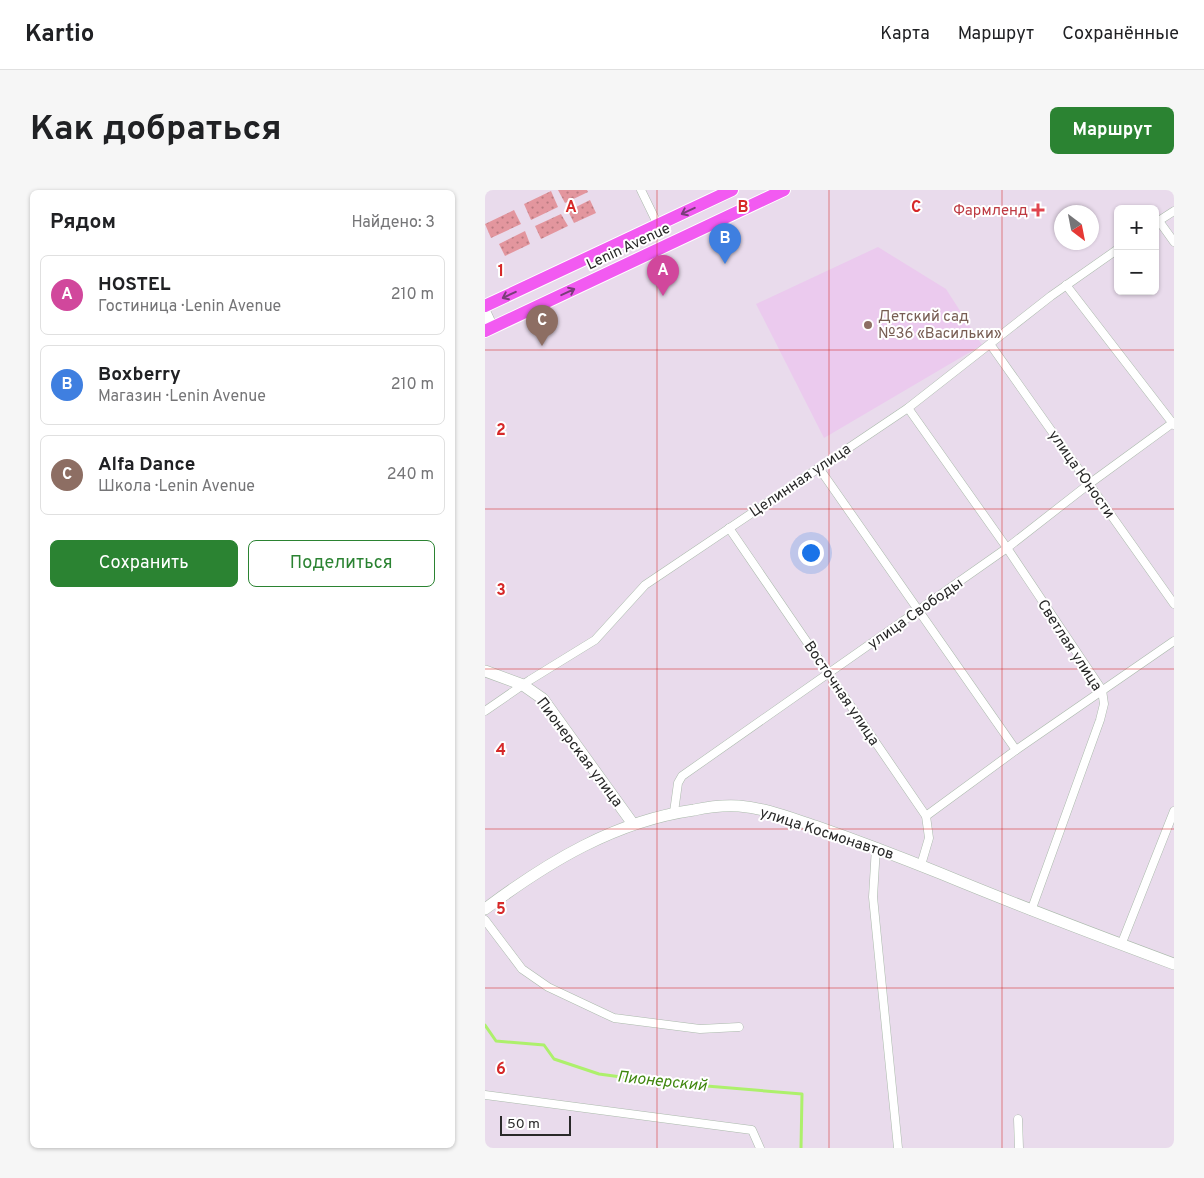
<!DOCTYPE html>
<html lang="ru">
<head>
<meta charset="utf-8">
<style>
	:root { --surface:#fff; --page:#f6f6f6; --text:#202124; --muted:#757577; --line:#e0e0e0; --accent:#2b8332 }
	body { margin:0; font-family:Overpass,sans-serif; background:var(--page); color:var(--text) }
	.controls { position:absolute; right:15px; top:15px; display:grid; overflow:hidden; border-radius:8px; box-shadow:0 1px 4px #0004 }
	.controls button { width:45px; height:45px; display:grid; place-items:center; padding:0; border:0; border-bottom:1px solid var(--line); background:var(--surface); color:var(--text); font:25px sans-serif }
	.compass { position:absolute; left:569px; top:15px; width:45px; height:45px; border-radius:50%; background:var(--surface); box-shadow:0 1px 4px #0004; rotate:148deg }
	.scale { position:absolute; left:15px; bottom:12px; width:71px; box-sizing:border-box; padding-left:5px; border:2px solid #292929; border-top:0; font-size:14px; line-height:18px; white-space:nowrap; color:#292929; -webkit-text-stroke:4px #fff; paint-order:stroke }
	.you { position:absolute; left:325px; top:362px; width:18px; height:18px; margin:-12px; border:4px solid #fff; border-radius:50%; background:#1a73e8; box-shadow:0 0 0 8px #1a73e833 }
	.badge { display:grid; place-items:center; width:32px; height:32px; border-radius:50%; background:var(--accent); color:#fff; font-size:16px; font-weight:700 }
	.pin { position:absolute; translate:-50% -41px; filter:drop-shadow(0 1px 2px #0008) }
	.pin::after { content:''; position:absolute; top:26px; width:18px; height:15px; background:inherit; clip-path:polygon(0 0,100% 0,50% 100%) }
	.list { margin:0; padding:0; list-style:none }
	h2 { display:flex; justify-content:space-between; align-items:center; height:65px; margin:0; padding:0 20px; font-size:21px }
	h2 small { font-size:16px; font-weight:400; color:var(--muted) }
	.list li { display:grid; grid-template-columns:32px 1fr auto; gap:15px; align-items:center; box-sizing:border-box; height:80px; margin:0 10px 10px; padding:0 10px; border:1px solid var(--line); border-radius:8px }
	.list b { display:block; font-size:19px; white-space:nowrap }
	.list p { margin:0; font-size:16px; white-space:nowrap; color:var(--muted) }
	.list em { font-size:16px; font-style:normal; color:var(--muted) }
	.actions { display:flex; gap:10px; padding:15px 20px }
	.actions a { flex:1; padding:11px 0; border:1px solid var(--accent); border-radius:8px; text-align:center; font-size:18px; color:var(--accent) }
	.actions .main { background:var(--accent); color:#fff }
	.map { position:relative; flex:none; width:689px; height:958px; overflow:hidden; border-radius:8px }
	header { display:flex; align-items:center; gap:30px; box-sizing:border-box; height:70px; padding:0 25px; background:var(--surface); border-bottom:1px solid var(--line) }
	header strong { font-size:24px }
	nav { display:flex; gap:28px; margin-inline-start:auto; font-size:18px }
	.intro { display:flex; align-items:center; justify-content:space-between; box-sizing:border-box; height:120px; padding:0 30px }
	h1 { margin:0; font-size:35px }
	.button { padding:12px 22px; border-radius:8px; background:var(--accent); color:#fff; font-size:18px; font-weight:700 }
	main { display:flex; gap:30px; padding:0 30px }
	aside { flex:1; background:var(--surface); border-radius:8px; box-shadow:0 1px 4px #0004 }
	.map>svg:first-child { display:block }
	.education { fill:#ebcaee }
	.grass { fill:url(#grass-dots) }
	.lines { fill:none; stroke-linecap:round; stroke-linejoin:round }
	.stream { stroke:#adf06c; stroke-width:3 }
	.street-casing { stroke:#abbaac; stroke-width:9 }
	.secondary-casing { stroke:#abbaac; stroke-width:12 }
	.primary-casing { stroke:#fff; stroke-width:14 }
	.street { stroke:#fff; stroke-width:8 }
	.secondary { stroke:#fff; stroke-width:11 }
	.primary { stroke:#f25af1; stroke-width:12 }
	.oneway { stroke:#793d79 }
	.grid { fill:none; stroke:#d62828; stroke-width:1; stroke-opacity:0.55 }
	.health-dot { fill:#e0444e; stroke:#fff; stroke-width:2 }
	.education-dot { fill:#8d6e63; stroke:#fff; stroke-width:2 }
	.labels { text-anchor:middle; stroke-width:4; stroke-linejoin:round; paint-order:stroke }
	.health-label { font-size:15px; fill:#be3a42; stroke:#fff; text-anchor:end }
	.street-label { font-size:15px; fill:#292929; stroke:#fff }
	.education-label { font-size:15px; fill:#785e54; stroke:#fff; text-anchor:start }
	.water-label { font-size:16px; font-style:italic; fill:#3f860d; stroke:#fff }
	.grid-label { font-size:16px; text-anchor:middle; font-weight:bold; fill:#d62828; stroke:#fff; stroke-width:4; stroke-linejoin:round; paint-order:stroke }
</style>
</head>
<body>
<header>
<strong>Kartio</strong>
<nav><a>Карта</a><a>Маршрут</a><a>Сохранённые</a></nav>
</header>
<div class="intro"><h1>Как добраться</h1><a class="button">Маршрут</a></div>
<main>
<aside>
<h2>Рядом<small>Найдено: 3</small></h2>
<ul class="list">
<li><span class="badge" style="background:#d1479c">A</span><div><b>HOSTEL</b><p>Гостиница · Lenin Avenue</p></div><em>210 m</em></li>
<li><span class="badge" style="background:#3f7fe0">B</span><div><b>Boxberry</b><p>Магазин · Lenin Avenue</p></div><em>210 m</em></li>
<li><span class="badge" style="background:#8d6e63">C</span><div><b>Alfa Dance</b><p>Школа · Lenin Avenue</p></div><em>240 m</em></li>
</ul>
<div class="actions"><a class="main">Сохранить</a><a>Поделиться</a></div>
</aside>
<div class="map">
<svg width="689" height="958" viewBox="0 0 689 958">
	<defs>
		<pattern id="grass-dots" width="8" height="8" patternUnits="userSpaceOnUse" patternTransform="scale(1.25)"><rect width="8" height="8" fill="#e3969e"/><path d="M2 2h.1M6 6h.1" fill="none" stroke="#b87a81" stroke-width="1.8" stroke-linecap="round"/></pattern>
	</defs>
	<rect width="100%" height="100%" fill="#e9dbec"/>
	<path class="education" d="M 393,57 L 461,99 L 497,155 L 339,248 L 271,114 Z"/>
	<g class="grass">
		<path d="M 73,0 L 102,0 L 103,2 L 80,13 Z"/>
		<path d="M 66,1 L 73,17 L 46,30 L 39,14 Z"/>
		<path d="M 105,10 L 111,23 L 89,33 L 83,21 Z"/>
		<path d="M 29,20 L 36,34 L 6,48 L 0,34 Z"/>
		<path d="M 76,24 L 83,36 L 56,49 L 50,36 Z"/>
		<path d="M 40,41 L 45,54 L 20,66 L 14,54 Z"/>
	</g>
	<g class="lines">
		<path class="stream" d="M 0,835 L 11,851 L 59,855 L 69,869 L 114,884 L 173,892 L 317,904 L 316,958"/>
		<g class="street-casing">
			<g id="street">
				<path d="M 156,0 L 173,35"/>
				<path d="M 674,31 L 689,52"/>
				<path d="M 672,32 L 689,21"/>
				<path d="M 581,95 L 689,235"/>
				<path d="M 505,154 L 689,414"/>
				<path d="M 423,218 L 522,358 L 617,500 L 619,514 L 615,530 L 546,721"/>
				<path d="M 334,278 L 531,560"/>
				<path d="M 244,338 L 441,626 L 444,648 L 436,675"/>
				<path d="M 0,521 L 45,490 L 110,450 L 160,395 L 423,218 L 566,106 L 633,59"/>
				<path d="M 189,622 L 193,593 L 197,586 L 522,358 L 604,294 L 689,232"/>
				<path d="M 441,626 L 531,560 L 689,451"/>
				<path d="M 391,657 L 388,707 L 413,958"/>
				<path d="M 0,730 L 37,779 L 63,797 L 129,828 L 215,839 L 254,837"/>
				<path d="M 636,755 L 689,621"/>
				<path d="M 0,905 L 267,940 L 275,958"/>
				<path d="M 533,929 L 534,958"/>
			</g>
		</g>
		<g class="secondary-casing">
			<g id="secondary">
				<path d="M 0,122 L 7,137"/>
				<path d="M 0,481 L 38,495 L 58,509 L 148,634"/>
				<path d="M 0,719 C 63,672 130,631 209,620 C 223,617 239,615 254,616 C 280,618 305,628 330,636 C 373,651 415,667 457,684 C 534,716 611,745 689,774"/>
			</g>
		</g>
		<g class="primary-casing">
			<g id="primary">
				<path d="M 0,116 L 247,0"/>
				<path d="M 0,141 L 299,0"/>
			</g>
		</g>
		<use href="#street" class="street"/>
		<use href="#secondary" class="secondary"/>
		<use href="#primary" class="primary"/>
	</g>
	<defs><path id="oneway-shaft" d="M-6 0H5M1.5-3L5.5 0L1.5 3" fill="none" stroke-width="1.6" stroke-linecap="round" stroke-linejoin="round" transform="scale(1.25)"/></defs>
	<g class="oneway">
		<use href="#oneway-shaft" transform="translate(203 21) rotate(155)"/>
		<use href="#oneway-shaft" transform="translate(83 102) rotate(-25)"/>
		<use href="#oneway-shaft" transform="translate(24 105) rotate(155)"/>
	</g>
	<path class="grid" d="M 172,0 L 172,958M 344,0 L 344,958M 517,0 L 517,958M 0,160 L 689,160M 0,319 L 689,319M 0,479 L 689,479M 0,639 L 689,639M 0,798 L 689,798"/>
	<path class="health-dot" d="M550.5 12.5h5v5h5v5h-5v5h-5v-5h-5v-5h5z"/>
	<circle class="education-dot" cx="383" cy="135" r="5"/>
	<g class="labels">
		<g class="health-label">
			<text x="543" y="25">Фармленд</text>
		</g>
		<g class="street-label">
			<text transform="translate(143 56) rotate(-25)" y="5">Lenin Avenue</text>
			<text transform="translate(597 284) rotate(55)" y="5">улица Юности</text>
			<text transform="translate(315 290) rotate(-34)" y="5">Целинная улица</text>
			<text transform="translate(430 423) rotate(-35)" y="5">улица Свободы</text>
			<text transform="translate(585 455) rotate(57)" y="5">Светлая улица</text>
			<text transform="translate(357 503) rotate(56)" y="5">Восточная улица</text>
			<text transform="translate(95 562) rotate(53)" y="5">Пионерская улица</text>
			<text transform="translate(342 643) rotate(18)" y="5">улица Космонавтов</text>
		</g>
		<g class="education-label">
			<text x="393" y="131">Детский сад<tspan x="393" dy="17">№36 «Васильки»</tspan></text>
		</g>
		<g class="water-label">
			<text transform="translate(177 890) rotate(6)" y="6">Пионерский</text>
		</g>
	</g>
	<g class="grid-label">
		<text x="86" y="22">A</text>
		<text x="258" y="22">B</text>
		<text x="431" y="22">C</text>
		<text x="16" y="86">1</text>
		<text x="16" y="245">2</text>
		<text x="16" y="405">3</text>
		<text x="16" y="565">4</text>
		<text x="16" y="724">5</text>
		<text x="16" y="884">6</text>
	</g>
</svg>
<div class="controls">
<button>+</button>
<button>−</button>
</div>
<svg class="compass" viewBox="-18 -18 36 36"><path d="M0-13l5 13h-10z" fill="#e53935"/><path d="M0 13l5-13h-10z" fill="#757577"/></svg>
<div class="scale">50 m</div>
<div class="you"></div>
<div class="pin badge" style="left:178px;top:106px;background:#d1479c">A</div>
<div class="pin badge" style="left:240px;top:74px;background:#3f7fe0">B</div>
<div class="pin badge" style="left:57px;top:156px;background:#8d6e63">C</div>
</div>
</main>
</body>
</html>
